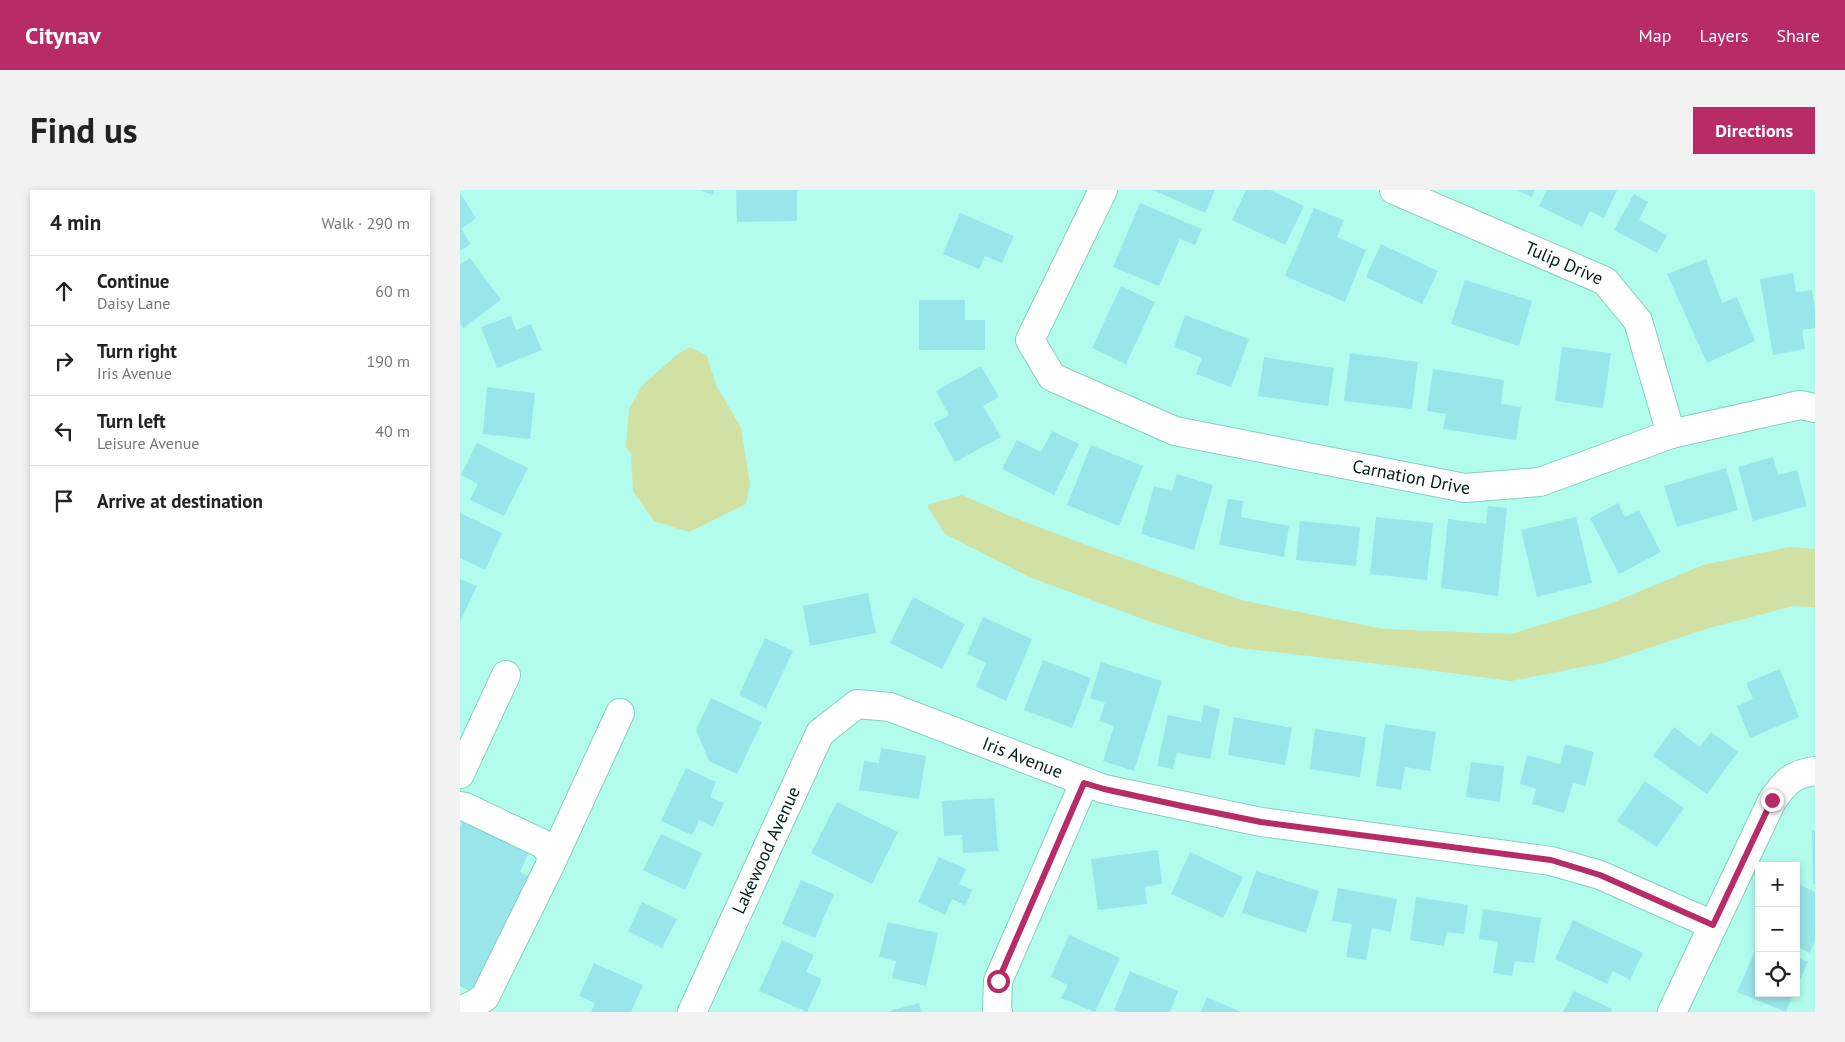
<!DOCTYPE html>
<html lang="en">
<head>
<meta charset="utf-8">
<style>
	:root { --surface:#fff; --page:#f2f2f2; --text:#222; --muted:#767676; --line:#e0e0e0; --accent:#b72c67 }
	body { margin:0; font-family:"PT Sans",sans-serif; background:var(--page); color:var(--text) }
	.controls { position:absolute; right:15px; bottom:15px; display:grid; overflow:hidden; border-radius:0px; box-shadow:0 2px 8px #0003 }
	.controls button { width:45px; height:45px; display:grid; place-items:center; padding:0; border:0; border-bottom:1px solid var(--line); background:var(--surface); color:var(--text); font:25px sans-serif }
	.stop { position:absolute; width:15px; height:15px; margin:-11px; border:4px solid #b72c67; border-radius:50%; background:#fff }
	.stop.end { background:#b72c67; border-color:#fff; box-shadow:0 1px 5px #0008 }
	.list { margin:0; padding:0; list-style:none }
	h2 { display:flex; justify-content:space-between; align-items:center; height:65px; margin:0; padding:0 20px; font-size:21px }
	h2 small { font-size:16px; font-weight:400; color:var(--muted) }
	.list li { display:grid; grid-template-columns:32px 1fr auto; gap:15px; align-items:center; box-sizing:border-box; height:70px; padding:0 20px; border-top:1px solid var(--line) }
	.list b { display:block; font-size:19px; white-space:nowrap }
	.list p { margin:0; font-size:16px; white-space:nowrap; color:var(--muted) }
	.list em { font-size:16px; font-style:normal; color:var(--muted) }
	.icon { flex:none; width:28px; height:28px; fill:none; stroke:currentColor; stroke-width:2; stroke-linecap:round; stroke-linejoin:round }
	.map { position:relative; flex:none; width:1355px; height:822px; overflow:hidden; border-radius:0px }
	header { display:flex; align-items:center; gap:30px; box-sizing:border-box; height:70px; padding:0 25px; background:var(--accent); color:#fff }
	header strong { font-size:24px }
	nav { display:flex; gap:28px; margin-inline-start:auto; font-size:18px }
	.intro { display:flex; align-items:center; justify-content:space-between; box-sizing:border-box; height:120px; padding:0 30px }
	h1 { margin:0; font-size:35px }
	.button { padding:12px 22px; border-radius:0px; background:var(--accent); color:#fff; font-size:18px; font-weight:700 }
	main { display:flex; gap:30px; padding:0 30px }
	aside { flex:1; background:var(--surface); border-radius:0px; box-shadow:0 2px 8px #0003 }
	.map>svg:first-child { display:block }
	.green { fill:#d1e1a4 }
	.building { fill:#99e6ea }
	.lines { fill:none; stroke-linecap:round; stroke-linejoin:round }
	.minor-casing { stroke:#86cfc0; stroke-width:30 }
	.minor { stroke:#fff; stroke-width:28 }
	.route { stroke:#b72c67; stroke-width:6 }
	.labels { text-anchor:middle; stroke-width:4; stroke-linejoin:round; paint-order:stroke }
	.street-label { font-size:18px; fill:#001c17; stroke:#fff }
</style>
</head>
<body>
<header>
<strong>Citynav</strong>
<nav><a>Map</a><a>Layers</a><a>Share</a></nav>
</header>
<div class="intro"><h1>Find us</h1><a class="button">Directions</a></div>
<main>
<aside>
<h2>4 min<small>Walk · 290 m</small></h2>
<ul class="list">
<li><svg class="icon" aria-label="ahead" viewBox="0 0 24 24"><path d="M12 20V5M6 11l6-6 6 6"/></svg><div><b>Continue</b><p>Daisy Lane</p></div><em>60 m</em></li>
<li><svg class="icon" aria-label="right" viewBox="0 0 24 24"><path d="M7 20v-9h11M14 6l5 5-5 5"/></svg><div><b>Turn right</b><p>Iris Avenue</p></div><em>190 m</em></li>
<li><svg class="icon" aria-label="left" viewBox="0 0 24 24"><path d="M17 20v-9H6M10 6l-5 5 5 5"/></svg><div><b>Turn left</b><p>Leisure Avenue</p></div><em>40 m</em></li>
<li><svg class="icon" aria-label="arrive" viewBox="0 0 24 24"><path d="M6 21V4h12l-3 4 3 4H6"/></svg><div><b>Arrive at destination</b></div></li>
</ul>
</aside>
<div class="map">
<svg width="1355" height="822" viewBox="0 0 1355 822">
	<rect width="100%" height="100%" fill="#b2fced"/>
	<g class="green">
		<path d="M 230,157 L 247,166 L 256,195 L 281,238 L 290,294 L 286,314 L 229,342 L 194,331 L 173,301 L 171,264 L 166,257 L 169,219 L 182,196 L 215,166 Z"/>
		<path d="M 502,305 L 545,324 L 621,353 L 781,410 L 924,439 L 1051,444 L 1147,415 L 1243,375 L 1329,357 L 1355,359 L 1355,417 L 1333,416 L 1246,439 L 1147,472 L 1051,491 L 953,478 L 771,457 L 694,433 L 569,387 L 485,344 L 467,315 Z"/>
	</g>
	<g class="building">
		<path d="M 239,0 L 254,0 L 253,5 Z"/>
		<path d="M 276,0 L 337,0 L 337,31 L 277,32 Z"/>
		<path d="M 693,0 L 755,0 L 745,23 Z"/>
		<path d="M 786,0 L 810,0 L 844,16 L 825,55 L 772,30 Z"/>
		<path d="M 1057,0 L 1075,0 L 1072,7 Z"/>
		<path d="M 1087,0 L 1157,0 L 1144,28 L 1130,21 L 1122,37 L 1079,16 Z"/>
		<path d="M 0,3 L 16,28 L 1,39 L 11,54 L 0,61 Z"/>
		<path d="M 1174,4 L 1188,12 L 1179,30 L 1207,45 L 1197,63 L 1154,40 Z"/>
		<path d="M 680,13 L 742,39 L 735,55 L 720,49 L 699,96 L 653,77 Z"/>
		<path d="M 854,18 L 884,30 L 877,47 L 906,60 L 885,112 L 825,86 Z"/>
		<path d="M 500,23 L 554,46 L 542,73 L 525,66 L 519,79 L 483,64 Z"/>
		<path d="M 921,54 L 978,81 L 962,114 L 906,87 Z"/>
		<path d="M 10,68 L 41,110 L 3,138 L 0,133 L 0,75 Z"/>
		<path d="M 1246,69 L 1262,113 L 1277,107 L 1295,151 L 1247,173 L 1207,84 Z"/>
		<path d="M 1333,83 L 1336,102 L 1352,100 L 1355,119 L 1355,138 L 1342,140 L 1345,159 L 1313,165 L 1300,89 Z"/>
		<path d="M 1005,90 L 1072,111 L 1059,156 L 991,134 Z"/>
		<path d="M 661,96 L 695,112 L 666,174 L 632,158 Z"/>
		<path d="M 459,110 L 505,110 L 505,130 L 525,130 L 525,160 L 459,160 Z"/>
		<path d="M 725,125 L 789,149 L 771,197 L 736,184 L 742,168 L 714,157 Z"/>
		<path d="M 51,126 L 56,140 L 71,134 L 82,160 L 37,178 L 21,137 Z"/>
		<path d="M 1102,157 L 1151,163 L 1143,218 L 1095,211 Z"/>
		<path d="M 890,163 L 958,172 L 952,219 L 884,211 Z"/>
		<path d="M 804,167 L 874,178 L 868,216 L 798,206 Z"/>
		<path d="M 521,176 L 539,207 L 523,216 L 541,247 L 495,272 L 474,233 L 489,225 L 476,201 Z"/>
		<path d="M 973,179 L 1044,190 L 1041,214 L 1061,217 L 1056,250 L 983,239 L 986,224 L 967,221 Z"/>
		<path d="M 27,197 L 75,203 L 70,249 L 23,244 Z"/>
		<path d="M 592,241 L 619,254 L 594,305 L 542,279 L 557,250 L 581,262 Z"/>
		<path d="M 17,253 L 68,278 L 44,326 L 10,310 L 18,294 L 1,285 Z"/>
		<path d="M 631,255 L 683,276 L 659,336 L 607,315 Z"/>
		<path d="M 1313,267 L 1318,285 L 1337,280 L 1347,316 L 1293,331 L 1278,277 Z"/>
		<path d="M 1266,278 L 1278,320 L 1217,337 L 1204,296 Z"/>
		<path d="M 717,284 L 753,295 L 734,360 L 681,344 L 694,296 L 712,301 Z"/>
		<path d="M 768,309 L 783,311 L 781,327 L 829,336 L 824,367 L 759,355 Z"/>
		<path d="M 1158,313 L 1165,327 L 1179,320 L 1201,362 L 1159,384 L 1130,328 Z"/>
		<path d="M 1028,316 L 1047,318 L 1038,406 L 981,398 L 988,329 L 1026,334 Z"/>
		<path d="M 0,323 L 42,343 L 25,380 L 0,368 Z"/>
		<path d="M 916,327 L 973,333 L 967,390 L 910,384 Z"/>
		<path d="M 1116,327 L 1132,393 L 1077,407 L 1061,340 Z"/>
		<path d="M 840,331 L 900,337 L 896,376 L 836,370 Z"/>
		<path d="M 0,389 L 17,396 L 0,432 Z"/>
		<path d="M 408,403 L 416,443 L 350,456 L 343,416 Z"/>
		<path d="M 453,407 L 505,434 L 482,479 L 430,453 Z"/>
		<path d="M 523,427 L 572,449 L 546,511 L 516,497 L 526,473 L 507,464 Z"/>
		<path d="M 305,448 L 333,461 L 306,518 L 279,505 Z"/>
		<path d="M 583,470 L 631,488 L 612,538 L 564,520 Z"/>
		<path d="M 641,472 L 702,491 L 674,581 L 643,571 L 654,536 L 639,531 L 645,513 L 630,508 Z"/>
		<path d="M 1320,479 L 1339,527 L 1290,548 L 1277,516 L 1293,509 L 1286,493 Z"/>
		<path d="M 251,508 L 302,532 L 277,584 L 249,571 L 236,540 Z"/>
		<path d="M 744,515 L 760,519 L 750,569 L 717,563 L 713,579 L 697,576 L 708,525 L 741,532 Z"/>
		<path d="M 774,527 L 832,538 L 825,575 L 768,565 Z"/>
		<path d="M 925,534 L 976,542 L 970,581 L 945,577 L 941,600 L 916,596 Z"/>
		<path d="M 1214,537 L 1240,557 L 1251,542 L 1278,562 L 1247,604 L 1193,566 Z"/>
		<path d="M 855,539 L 906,547 L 900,587 L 850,579 Z"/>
		<path d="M 1105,554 L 1134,562 L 1125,596 L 1113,593 L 1104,623 L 1072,614 L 1076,599 L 1060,594 L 1067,565 L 1100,574 Z"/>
		<path d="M 421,558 L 466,566 L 459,609 L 399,600 L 404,571 L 419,573 Z"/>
		<path d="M 1011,572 L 1044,576 L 1040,612 L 1006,607 Z"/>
		<path d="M 226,578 L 256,592 L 250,607 L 264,613 L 253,637 L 239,630 L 232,645 L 201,631 Z"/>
		<path d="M 1185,591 L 1224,618 L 1197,657 L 1157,631 Z"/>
		<path d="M 534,608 L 538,661 L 503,663 L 502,645 L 484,646 L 482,611 Z"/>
		<path d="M 377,612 L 438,642 L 412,694 L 351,663 Z"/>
		<path d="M 5,626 L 71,658 L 60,682 L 74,689 L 18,805 L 0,796 L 0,637 Z"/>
		<path d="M 1352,640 L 1355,640 L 1355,694 L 1353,694 Z"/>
		<path d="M 201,644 L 242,663 L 225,700 L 183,680 Z"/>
		<path d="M 698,660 L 702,694 L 685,697 L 687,714 L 638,720 L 631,669 Z"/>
		<path d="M 730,662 L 783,687 L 763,728 L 711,704 Z"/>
		<path d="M 479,667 L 506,679 L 499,694 L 512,700 L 505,715 L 492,709 L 485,725 L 458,712 Z"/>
		<path d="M 796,681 L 859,701 L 846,743 L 782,723 Z"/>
		<path d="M 341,690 L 374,704 L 355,748 L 322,734 Z"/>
		<path d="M 1336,693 L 1355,702 L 1355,751 L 1350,763 L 1336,756 Z"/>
		<path d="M 878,698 L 937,709 L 931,742 L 912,738 L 906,770 L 886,767 L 892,734 L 872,731 Z"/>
		<path d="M 956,707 L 1008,715 L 1004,744 L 987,742 L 984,756 L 950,750 Z"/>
		<path d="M 182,712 L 217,729 L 202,758 L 168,741 Z"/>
		<path d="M 1023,719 L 1081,728 L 1074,773 L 1055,771 L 1052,786 L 1033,783 L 1038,752 L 1019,749 Z"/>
		<path d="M 1113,730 L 1183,763 L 1170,790 L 1153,781 L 1147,794 L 1095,769 Z"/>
		<path d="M 428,732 L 478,743 L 466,796 L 432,788 L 436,771 L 419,767 Z"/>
		<path d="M 609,745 L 660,768 L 635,822 L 601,808 L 608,795 L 591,787 Z"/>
		<path d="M 322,750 L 354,765 L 346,782 L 362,789 L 347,822 L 299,801 Z"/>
		<path d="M 1299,752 L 1299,803 L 1334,803 L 1326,822 L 1277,802 Z"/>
		<path d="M 1336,767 L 1348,772 L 1336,799 Z"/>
		<path d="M 134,773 L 183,795 L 171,822 L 131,822 L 135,813 L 119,806 Z"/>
		<path d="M 670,781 L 718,801 L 710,822 L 659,822 L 654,820 Z"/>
		<path d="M 1114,801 L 1152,819 L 1151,822 L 1103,822 Z"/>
		<path d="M 747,807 L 781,822 L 741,822 Z"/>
		<path d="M 459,813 L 461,822 L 429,822 L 429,821 Z"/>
	</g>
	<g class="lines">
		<g class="minor-casing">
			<g id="minor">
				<path id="s1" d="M 643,0 L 570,150 L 592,187 L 715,241 L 1005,298 L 1080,292 L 1211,244 L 1340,215 L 1355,218"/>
				<path id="s2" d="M 934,0 L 1145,91 L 1178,131 L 1211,244"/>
				<path d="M 0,584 L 46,485"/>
				<path d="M 0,616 L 5,617 L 83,654 L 90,662 L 91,673 L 25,807 L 15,814 L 0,821"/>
				<path d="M 91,673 L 160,523"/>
				<path id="s3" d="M 232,822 L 360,543 L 397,514 L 430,517 L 644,599 L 801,632 L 1091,671 L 1140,685 L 1253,735"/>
				<path d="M 538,822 L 537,820 L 538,791 L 624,593"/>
				<path d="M 1212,822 L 1312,611 C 1325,592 1332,584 1355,581"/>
			</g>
		</g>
		<use href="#minor" class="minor"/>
	</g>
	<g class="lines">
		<path class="route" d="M 538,791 L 624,593 L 644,599 L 722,616 L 801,632 L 1091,670 L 1140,685 L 1253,735 L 1312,610"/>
	</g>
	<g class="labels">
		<g class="street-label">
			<text dy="6" stroke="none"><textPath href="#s2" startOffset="185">Tulip Drive</textPath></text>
			<text dy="6" stroke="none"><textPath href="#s1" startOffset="585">Carnation Drive</textPath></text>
			<text dy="6" stroke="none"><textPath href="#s3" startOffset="529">Iris Avenue</textPath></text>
			<text dy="6" stroke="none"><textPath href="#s3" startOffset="178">Lakewood Avenue</textPath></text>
		</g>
	</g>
</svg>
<div class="controls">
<button>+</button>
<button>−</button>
<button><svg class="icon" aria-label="locate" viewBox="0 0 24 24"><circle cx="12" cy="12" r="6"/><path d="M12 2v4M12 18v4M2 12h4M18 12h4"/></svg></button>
</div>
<div class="stop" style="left:538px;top:791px"></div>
<div class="stop end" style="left:1312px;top:610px"></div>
</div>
</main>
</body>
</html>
